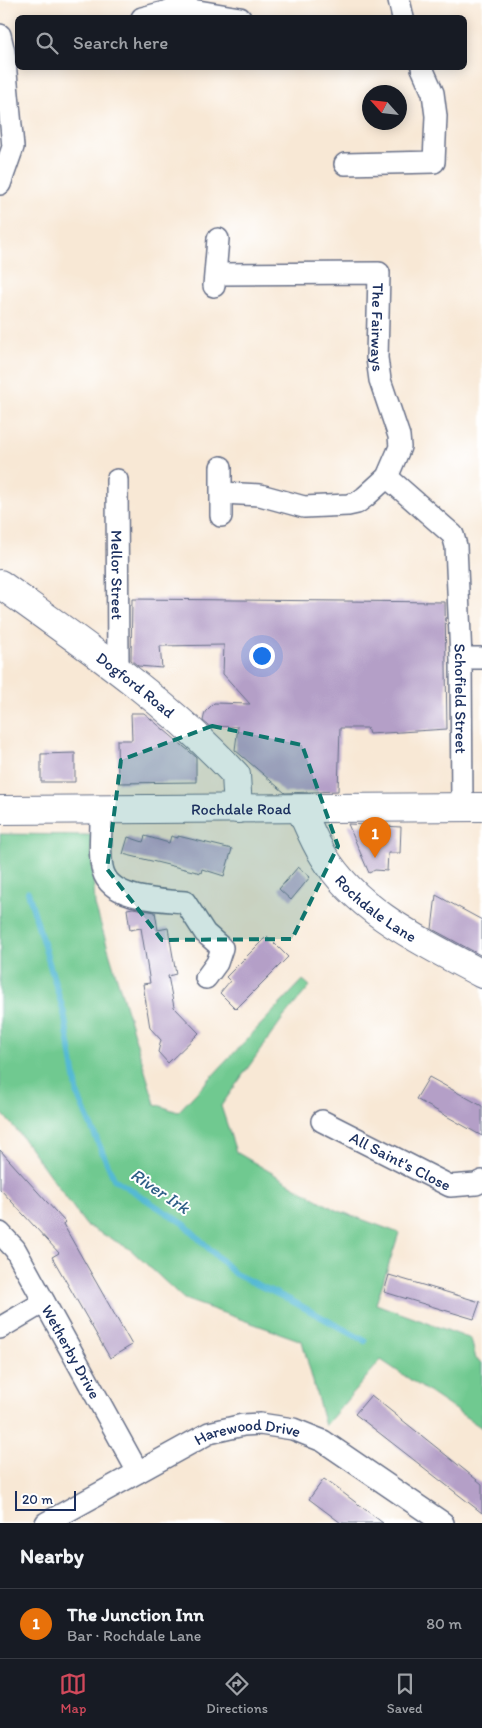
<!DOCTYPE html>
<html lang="en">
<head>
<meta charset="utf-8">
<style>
	:root { --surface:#171b24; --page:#242831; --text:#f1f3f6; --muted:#9ea1a6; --line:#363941; --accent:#d1495b }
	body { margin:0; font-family:Itim,sans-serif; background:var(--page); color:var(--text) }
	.compass { position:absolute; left:362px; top:85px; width:45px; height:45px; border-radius:50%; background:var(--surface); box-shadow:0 2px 12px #0003; rotate:297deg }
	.scale { position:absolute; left:15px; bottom:12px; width:61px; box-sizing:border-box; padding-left:5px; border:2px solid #1b2f5e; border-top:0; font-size:14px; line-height:18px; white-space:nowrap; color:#1b2f5e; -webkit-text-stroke:4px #fff; paint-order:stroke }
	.you { position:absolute; left:261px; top:655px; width:18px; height:18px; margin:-12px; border:4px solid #fff; border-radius:50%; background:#1a73e8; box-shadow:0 0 0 8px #1a73e833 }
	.badge { display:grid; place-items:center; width:32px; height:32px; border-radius:50%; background:var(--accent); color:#fff; font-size:16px; font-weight:700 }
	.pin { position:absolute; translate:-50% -41px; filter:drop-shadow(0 1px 2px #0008) }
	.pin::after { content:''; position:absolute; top:26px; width:18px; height:15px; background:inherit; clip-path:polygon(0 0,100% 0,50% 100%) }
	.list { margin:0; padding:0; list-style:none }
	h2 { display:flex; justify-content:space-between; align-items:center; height:65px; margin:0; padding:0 20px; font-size:21px }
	h2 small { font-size:16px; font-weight:400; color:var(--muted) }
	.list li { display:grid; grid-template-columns:32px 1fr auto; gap:15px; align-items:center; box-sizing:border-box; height:70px; padding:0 20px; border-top:1px solid var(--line) }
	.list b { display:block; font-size:19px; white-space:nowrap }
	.list p { margin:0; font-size:16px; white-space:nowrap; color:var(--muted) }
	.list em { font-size:16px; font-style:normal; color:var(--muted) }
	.icon { flex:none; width:28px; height:28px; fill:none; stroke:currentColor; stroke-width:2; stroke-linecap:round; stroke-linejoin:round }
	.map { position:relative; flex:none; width:482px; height:1523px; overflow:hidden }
	.search { position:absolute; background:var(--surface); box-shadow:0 2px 12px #0003; left:15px; right:15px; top:15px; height:55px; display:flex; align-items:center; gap:12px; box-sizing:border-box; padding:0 18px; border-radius:8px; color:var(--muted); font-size:19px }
	.sheet { height:135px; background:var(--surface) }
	nav { display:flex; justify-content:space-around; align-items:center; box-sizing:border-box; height:70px; border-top:1px solid var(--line); background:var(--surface); font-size:14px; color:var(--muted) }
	nav a { display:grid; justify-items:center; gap:2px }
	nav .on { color:var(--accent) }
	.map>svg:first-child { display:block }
	.green { fill:#6fc990; stroke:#457c77 }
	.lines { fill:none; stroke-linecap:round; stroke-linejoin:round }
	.stream { stroke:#55b9d4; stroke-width:6 }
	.building { fill:#b49fc7 }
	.street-casing { stroke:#687088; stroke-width:24 }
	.secondary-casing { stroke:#687088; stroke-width:30 }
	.primary-casing { stroke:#687088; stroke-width:30 }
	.street { stroke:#fff; stroke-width:21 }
	.secondary { stroke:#fff; stroke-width:28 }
	.primary { stroke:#fff; stroke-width:28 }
	.marked { fill:#0f766e; fill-opacity:0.2; stroke:#0f766e; stroke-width:4; stroke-dasharray:10 6; stroke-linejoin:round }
	.labels { text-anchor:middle; stroke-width:4; stroke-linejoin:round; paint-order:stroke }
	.street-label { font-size:16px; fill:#1b2f5e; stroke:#fff }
	.water-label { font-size:18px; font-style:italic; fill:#2f5f87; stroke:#fff }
</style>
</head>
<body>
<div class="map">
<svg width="482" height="1523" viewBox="0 0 482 1523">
	<rect width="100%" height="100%" fill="#fff"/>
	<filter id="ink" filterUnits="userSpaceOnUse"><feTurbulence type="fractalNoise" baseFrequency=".02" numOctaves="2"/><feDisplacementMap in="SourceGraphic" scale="10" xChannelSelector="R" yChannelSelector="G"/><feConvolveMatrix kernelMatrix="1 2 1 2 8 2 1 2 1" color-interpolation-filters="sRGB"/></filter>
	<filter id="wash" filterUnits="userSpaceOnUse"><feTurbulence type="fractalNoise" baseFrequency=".0096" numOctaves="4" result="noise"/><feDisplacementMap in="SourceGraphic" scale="20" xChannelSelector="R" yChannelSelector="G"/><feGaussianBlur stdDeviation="1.12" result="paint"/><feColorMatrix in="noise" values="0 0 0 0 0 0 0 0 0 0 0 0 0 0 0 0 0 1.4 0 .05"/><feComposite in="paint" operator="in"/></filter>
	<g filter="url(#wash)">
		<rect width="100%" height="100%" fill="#f8e8d5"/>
		<path class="green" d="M 0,834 L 91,835 L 95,905 L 155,1104 L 178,1112 L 303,980 L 310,986 L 283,1018 L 221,1106 L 236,1152 L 334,1209 L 399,1233 L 376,1304 L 471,1339 L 476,1359 L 482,1363 L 482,1428 L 381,1360 L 325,1426 L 302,1341 L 184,1299 L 130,1249 L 86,1225 L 19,1133 L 0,1111 Z"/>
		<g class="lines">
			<path class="stream" d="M 28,892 L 64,1013 L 78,1096 L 114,1179 L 184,1224 L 235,1274 L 290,1300 L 365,1341"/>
		</g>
		<g id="blocks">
			<g class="building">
				<path d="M 132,599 L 445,602 L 447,729 L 369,734 L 367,728 L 340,728 L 338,791 L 285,793 L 235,750 L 238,727 L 209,726 L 203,721 L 205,712 L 214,703 L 250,704 L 223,674 L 224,645 L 160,646 L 162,668 L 138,666 L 131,660 Z"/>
				<path d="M 131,713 L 144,713 L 196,757 L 196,782 L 118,783 L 117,740 L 132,740 Z"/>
				<path d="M 75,753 L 75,782 L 41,782 L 41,754 Z"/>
				<path d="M 348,824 L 401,827 L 400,853 L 388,853 L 387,871 L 375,870 L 369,873 Z"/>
				<path d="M 145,836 L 169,843 L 171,836 L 178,838 L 178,836 L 232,849 L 224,876 L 202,869 L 201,873 L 123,854 L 128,837 L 143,842 Z"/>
				<path d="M 298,867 L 310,877 L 291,900 L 279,889 Z"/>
				<path d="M 436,895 L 482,920 L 482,956 L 432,929 Z"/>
				<path d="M 133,908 L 155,912 L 158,930 L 168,928 L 176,974 L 168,976 L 174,1007 L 199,1033 L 168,1063 L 158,1052 L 161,1040 L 150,1028 L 143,984 L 150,983 L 141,928 L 130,930 L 127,909 Z"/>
				<path d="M 267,936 L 288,957 L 236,1009 L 220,993 L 230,981 L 226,977 Z"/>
				<path d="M 429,1077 L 482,1106 L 482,1136 L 416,1099 Z"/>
				<path d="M 0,1150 L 65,1222 L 63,1224 L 132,1345 L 110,1358 L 52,1257 L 59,1253 L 0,1189 Z"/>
				<path d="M 389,1275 L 480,1302 L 474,1319 L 384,1292 Z"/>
				<path d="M 371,1395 L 482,1484 L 482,1513 L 355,1414 Z"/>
				<path d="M 324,1479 L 338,1489 L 383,1523 L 341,1523 L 309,1499 Z"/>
			</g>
		</g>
	</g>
	<g filter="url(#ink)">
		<use href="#blocks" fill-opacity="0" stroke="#687088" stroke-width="1"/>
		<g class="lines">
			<g class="street-casing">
				<g id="street">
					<path d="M 399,0 L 403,18"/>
					<path d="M 142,18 L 180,8 L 240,18"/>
					<path d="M 0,35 L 4,52 L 13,147 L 0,184"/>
					<path d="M 345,164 L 434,162 L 436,116 L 433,93 L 422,68"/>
					<path id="s1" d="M 217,274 L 379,273 L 377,358 L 380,380 L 399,436 L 400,447 L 387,477 L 365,497 L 357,503 L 348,505 L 304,507 L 260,495 L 222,493"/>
					<path d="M 214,286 L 218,239"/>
					<path id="s2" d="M 387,477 L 453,535 L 456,546 L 461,658 L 462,807"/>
					<path id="s3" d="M 117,480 L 118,669"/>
					<path d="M 221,516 L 221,467"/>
					<path d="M 461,658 L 482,658"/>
					<path d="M 101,809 C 102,826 98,855 103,871 C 111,900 161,900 185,902 L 205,933 L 222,948 L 217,963 L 206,978"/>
					<path id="s4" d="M 322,1121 L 450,1186 L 476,1184 L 482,1181"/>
					<path id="s5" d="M 0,1233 L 15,1249 L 138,1472"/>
					<path d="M 0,1328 L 44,1302"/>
					<path id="s6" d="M 46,1523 L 209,1433 L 243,1425 L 260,1424 L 293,1429 L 323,1441 L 443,1523"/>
				</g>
			</g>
			<g class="secondary-casing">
				<g id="secondary">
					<path id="s7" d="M 0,584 C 82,643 167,701 236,775 L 238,809"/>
					<path id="s8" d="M 301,810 C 308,825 314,841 323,855 C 358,913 425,943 482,974"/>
				</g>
			</g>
			<g class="primary-casing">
				<g id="primary">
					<path id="s9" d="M 0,810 L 482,807"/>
				</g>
			</g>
			<use href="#street" class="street"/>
			<use href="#secondary" class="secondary"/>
			<use href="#primary" class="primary"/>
		</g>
	</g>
	<path class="marked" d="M 212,726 L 302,745 L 338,846 L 292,939 L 162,940 L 107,869 L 121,760 Z"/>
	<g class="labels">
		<g class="street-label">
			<text dy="6" stroke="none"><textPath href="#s1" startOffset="216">The Fairways</textPath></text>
			<text dy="6" stroke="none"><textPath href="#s3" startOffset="95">Mellor Street</textPath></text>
			<text dy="6" stroke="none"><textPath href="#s7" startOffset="169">Dogford Road</textPath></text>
			<text dy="6" stroke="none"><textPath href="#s2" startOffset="252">Schofield Street</textPath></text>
			<text dy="6" stroke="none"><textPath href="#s9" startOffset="241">Rochdale Road</textPath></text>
			<text dy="6" stroke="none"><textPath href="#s8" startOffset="126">Rochdale Lane</textPath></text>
			<text dy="6" stroke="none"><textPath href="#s4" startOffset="88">All Saint's Close</textPath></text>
			<text dy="6" stroke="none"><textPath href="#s5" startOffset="139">Wetherby Drive</textPath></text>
			<text dy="6" stroke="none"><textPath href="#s6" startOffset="225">Harewood Drive</textPath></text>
		</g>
		<g class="water-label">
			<text transform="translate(160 1191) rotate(34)" y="6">River Irk</text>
		</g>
	</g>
</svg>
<svg class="compass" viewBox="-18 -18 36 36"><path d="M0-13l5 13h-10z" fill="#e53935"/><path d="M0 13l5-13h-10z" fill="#9ea1a6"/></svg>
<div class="scale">20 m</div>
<div class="you"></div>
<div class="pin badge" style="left:375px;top:858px;background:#e8710a">1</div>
<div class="search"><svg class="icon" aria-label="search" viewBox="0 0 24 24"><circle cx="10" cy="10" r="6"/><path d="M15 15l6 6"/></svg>Search here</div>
</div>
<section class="sheet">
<h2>Nearby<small></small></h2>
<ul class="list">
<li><span class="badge" style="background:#e8710a">1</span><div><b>The Junction Inn</b><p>Bar · Rochdale Lane</p></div><em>80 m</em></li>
</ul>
</section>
<nav>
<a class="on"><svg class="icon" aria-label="map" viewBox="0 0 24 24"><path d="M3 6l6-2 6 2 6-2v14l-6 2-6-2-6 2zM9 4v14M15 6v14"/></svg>Map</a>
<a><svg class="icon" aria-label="directions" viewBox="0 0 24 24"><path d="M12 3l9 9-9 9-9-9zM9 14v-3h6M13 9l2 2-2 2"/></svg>Directions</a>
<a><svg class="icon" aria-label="saved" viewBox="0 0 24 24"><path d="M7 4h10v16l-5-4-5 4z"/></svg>Saved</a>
</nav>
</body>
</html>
